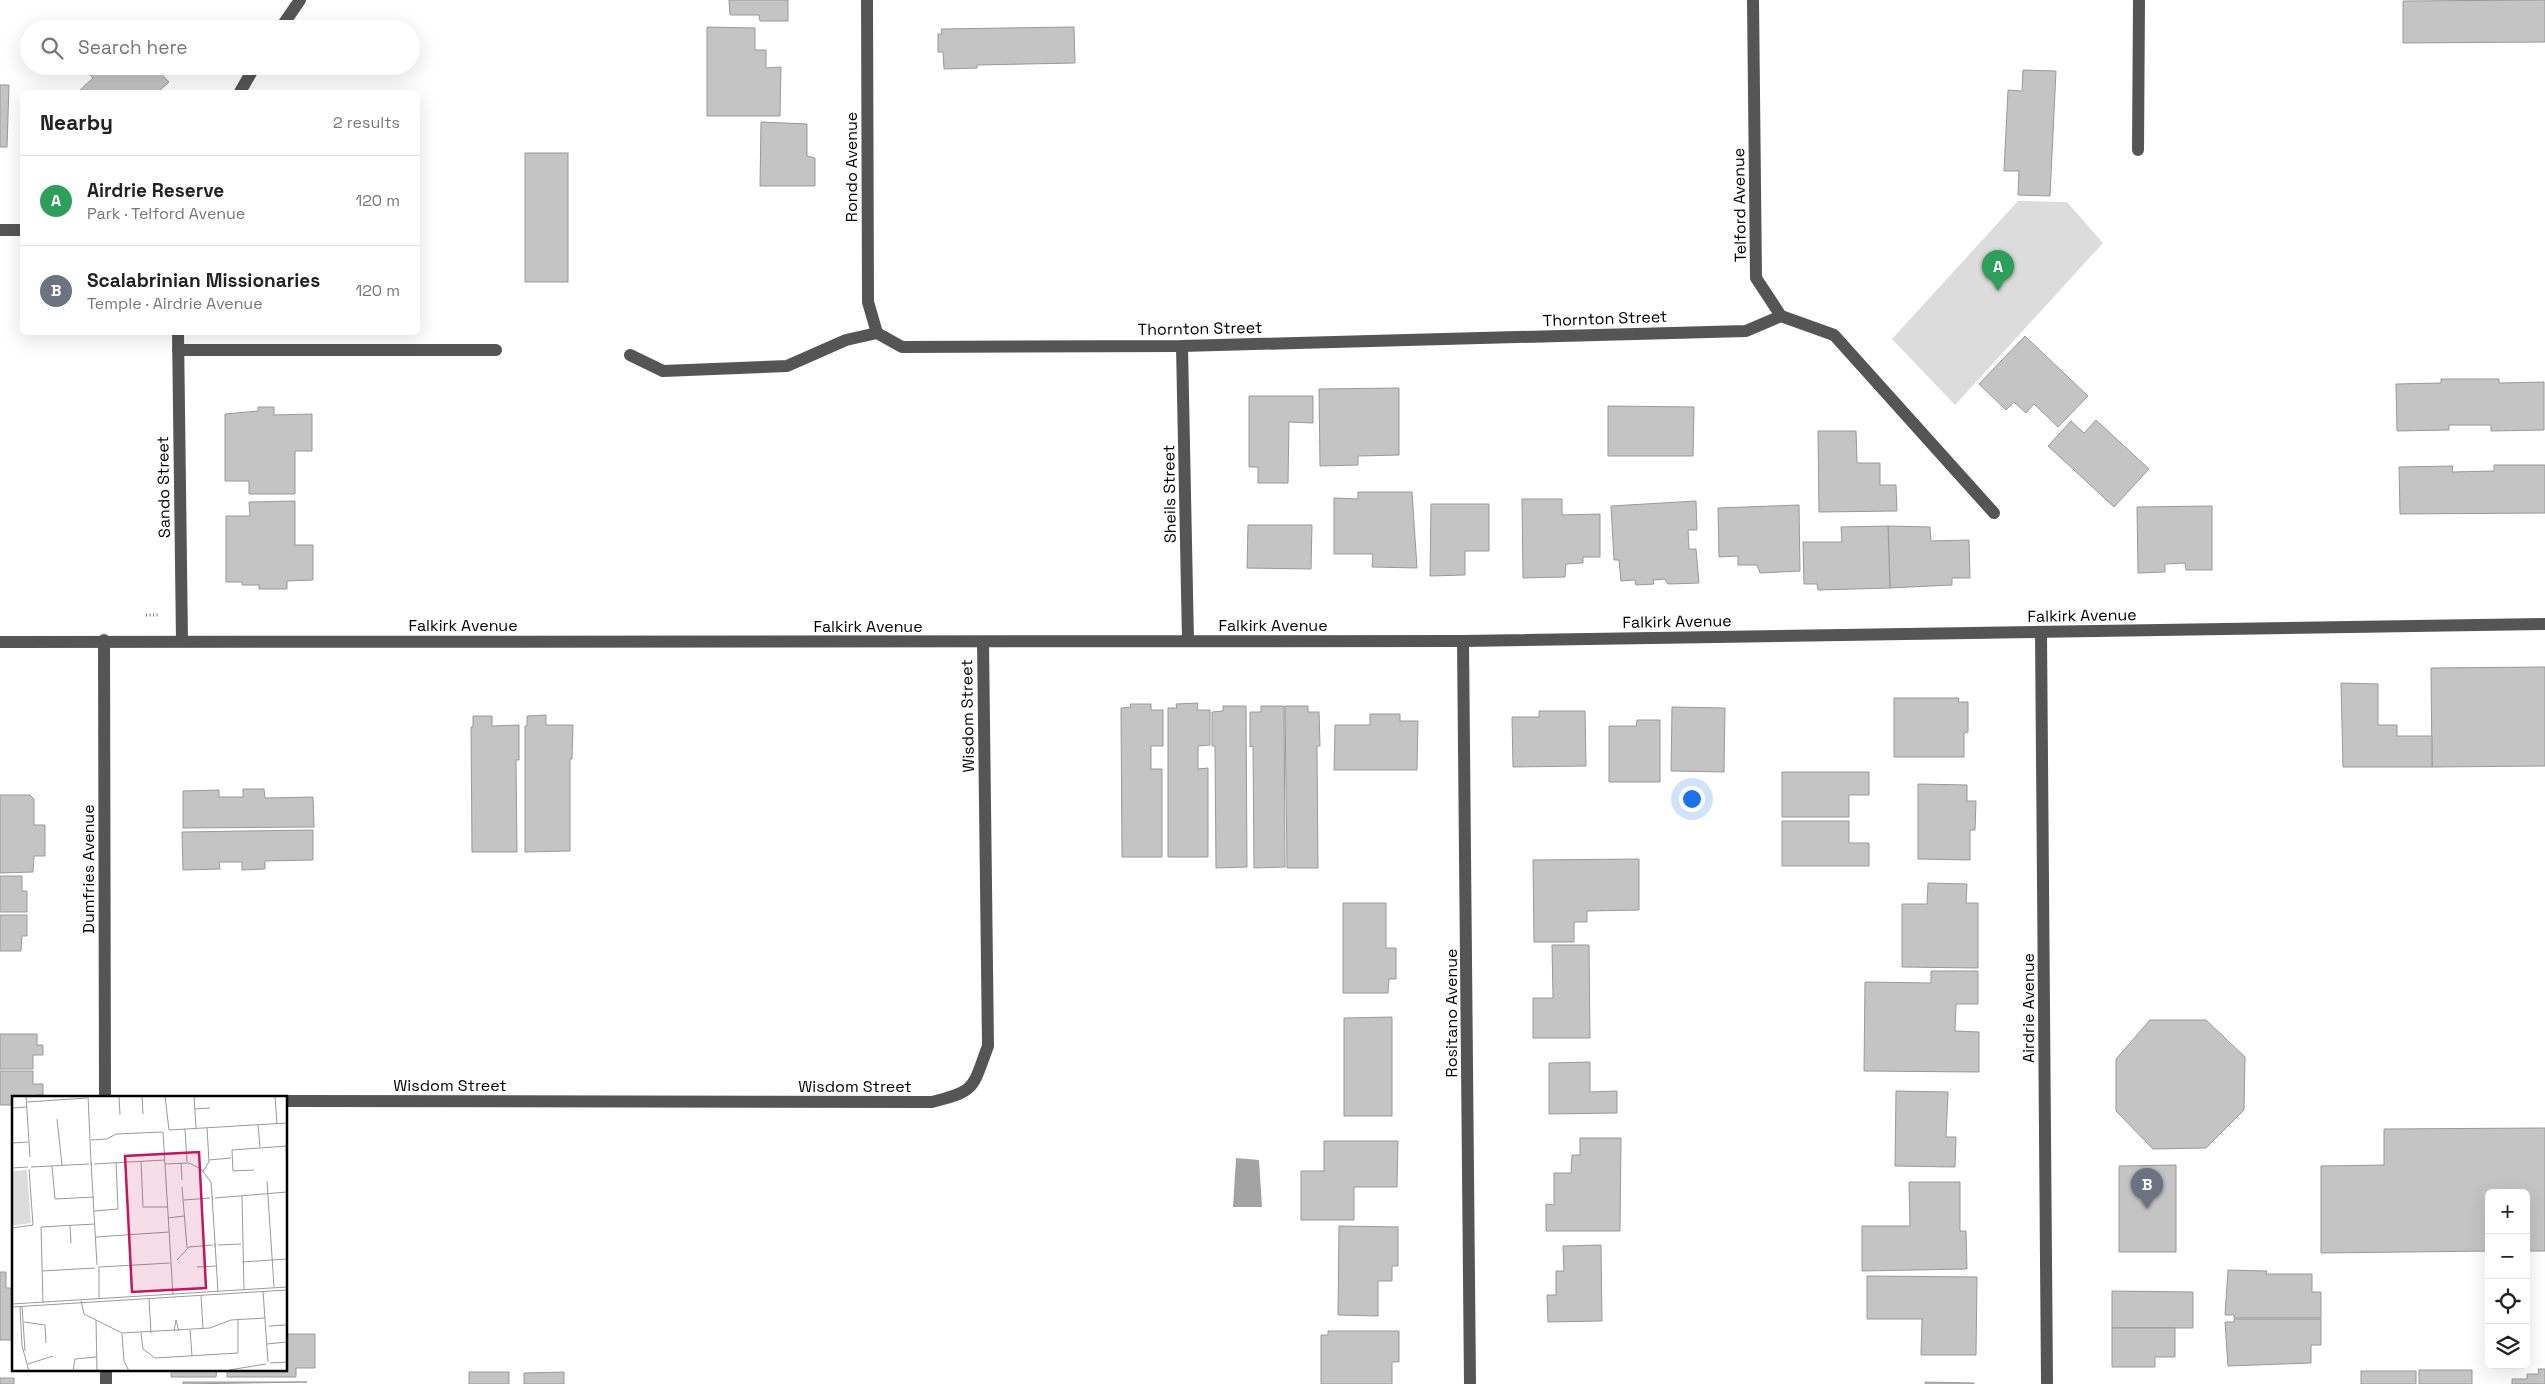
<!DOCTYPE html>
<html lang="en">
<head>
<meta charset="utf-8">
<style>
	:root { --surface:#fff; --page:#f6f6f6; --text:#222; --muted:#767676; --line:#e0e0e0; --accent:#000 }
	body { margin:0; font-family:"Space Grotesk",sans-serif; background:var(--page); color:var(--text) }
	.controls { position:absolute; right:15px; bottom:15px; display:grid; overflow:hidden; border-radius:8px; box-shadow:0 5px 20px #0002 }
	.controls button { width:45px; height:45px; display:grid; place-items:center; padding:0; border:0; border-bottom:1px solid var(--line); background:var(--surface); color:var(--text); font:25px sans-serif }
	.you { position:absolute; left:1691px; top:798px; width:18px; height:18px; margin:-12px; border:4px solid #fff; border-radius:50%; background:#1a73e8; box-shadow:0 0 0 8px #1a73e833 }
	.badge { display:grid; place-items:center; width:32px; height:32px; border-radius:50%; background:var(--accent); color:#fff; font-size:16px; font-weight:700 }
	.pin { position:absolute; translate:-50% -41px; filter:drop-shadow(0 1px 2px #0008) }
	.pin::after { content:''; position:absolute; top:26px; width:18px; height:15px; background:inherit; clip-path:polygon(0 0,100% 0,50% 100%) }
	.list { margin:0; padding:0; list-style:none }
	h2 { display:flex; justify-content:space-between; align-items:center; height:65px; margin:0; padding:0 20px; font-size:21px }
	h2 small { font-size:16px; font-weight:400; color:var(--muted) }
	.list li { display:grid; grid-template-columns:32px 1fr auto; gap:15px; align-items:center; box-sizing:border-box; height:90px; padding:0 20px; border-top:1px solid var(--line) }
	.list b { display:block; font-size:19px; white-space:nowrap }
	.list p { margin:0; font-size:16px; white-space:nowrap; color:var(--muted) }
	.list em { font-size:16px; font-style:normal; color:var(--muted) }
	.icon { flex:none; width:28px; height:28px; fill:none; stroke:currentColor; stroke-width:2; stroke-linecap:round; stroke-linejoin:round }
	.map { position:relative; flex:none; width:2545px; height:1384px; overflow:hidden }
	.search { position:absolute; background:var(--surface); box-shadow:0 5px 20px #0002; left:20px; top:20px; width:400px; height:55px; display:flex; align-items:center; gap:12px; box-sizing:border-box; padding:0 18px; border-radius:28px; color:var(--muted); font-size:19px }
	.panel { position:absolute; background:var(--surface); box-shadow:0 5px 20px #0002; left:20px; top:90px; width:400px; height:245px; border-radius:8px }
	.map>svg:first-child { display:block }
	.green { fill:#dcdcdc }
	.water { fill:#a3a3a3 }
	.building { fill:#c4c4c4; stroke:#999 }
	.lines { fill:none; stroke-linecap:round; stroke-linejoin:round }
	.path { stroke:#777; stroke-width:3; stroke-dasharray:1 2.5; stroke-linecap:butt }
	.minor { stroke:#555; stroke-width:12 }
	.labels { text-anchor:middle; stroke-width:4; stroke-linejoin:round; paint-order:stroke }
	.street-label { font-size:16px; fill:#000; stroke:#fff }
	.inset-road { fill:none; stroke:#999; stroke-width:1 }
	.view { fill:#c2185b; fill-opacity:0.15; stroke:#c2185b; stroke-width:2.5 }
	.inset-edge { fill:none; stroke:#000; stroke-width:2.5 }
</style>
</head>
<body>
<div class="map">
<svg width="2545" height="1384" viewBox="0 0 2545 1384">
	<rect width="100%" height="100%" fill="#fff"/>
	<path class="green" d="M 2018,201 L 2067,202 L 2103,243 L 1955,405 L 1892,339 Z"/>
	<path class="water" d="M 1236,1158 L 1259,1160 L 1262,1207 L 1233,1207 Z"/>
	<g class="building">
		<path d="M 729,0 L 788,0 L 788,21 L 760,21 L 759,15 L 730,15 Z"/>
		<path d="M 2545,0 L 2545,42 L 2403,43 L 2403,1 Z"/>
		<path d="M 707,27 L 755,28 L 755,50 L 766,50 L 766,68 L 781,67 L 780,116 L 707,116 Z"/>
		<path d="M 1074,27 L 1075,63 L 977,65 L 977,68 L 944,69 L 943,52 L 938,52 L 938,34 L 942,34 L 941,29 Z"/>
		<path d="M 88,66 L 154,66 L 169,82 L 158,92 L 78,92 L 93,78 L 85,69 Z"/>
		<path d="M 2023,70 L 2056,71 L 2050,196 L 2018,195 L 2019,171 L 2004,171 L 2008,90 L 2022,91 Z"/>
		<path d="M 0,85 L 9,85 L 7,147 L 0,147 Z"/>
		<path d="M 761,122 L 807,124 L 807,156 L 815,158 L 815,186 L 760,186 Z"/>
		<rect x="525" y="153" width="43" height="129"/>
		<path d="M 2025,336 L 2088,396 L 2058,427 L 2034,404 L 2026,413 L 2014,402 L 2006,410 L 1979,384 Z"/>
		<path d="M 2441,379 L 2499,379 L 2499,383 L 2544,382 L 2544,430 L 2491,431 L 2491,425 L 2449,425 L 2449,430 L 2397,431 L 2396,384 L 2441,383 Z"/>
		<path d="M 1399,388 L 1399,455 L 1358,456 L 1358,465 L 1320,466 L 1319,389 Z"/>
		<path d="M 1249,396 L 1313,396 L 1313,423 L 1289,422 L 1288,483 L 1258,483 L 1258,467 L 1249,467 Z"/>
		<path d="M 1608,406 L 1694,407 L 1693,456 L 1608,456 Z"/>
		<path d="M 258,407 L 274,407 L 274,415 L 312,414 L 312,451 L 295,451 L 295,494 L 249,494 L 249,481 L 225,481 L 225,414 L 258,411 Z"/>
		<path d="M 2096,420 L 2149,469 L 2114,507 L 2048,446 L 2071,421 L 2084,433 Z"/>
		<path d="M 1818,431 L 1856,431 L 1857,463 L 1880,463 L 1880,485 L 1896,485 L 1897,511 L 1819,512 Z"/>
		<path d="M 2494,465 L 2545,465 L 2545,513 L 2400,514 L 2399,467 L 2453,466 L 2452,472 L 2494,471 Z"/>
		<path d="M 1358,492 L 1412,492 L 1417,568 L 1372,567 L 1373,554 L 1334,554 L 1334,498 L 1358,499 Z"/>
		<path d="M 1522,499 L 1562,499 L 1562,515 L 1600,514 L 1600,557 L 1583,557 L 1583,563 L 1566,564 L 1565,577 L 1523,578 Z"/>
		<path d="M 295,501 L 295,545 L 313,545 L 313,580 L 287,581 L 287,589 L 259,589 L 259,585 L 242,585 L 242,582 L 226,582 L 226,516 L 250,516 L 249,502 Z"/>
		<path d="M 1696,501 L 1697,530 L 1688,530 L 1689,549 L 1696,549 L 1699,583 L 1668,584 L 1665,579 L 1653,580 L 1654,584 L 1636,585 L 1635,580 L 1621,581 L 1619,560 L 1614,560 L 1611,506 Z"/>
		<path d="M 1431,504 L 1489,504 L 1489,551 L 1465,551 L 1465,575 L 1430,576 Z"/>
		<path d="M 1799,505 L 1800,571 L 1760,573 L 1757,565 L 1738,565 L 1738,556 L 1719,557 L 1718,508 Z"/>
		<path d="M 2212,506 L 2212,570 L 2186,570 L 2185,563 L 2165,564 L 2165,572 L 2138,573 L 2137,507 Z"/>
		<path d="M 1248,525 L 1312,525 L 1311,569 L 1247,568 Z"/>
		<path d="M 1888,526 L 1930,527 L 1931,541 L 1969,540 L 1970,578 L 1952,578 L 1952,585 L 1890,588 Z"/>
		<path d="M 1888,526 L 1890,588 L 1818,590 L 1817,584 L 1804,584 L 1803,542 L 1842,542 L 1841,527 Z"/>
		<path d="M 2545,667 L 2545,766 L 2432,767 L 2431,668 Z"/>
		<path d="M 2341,683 L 2378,684 L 2378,725 L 2397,725 L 2397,736 L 2432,736 L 2432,767 L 2343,767 Z"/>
		<path d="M 1894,698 L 1959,698 L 1958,702 L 1968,702 L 1968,732 L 1964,733 L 1964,757 L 1894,757 Z"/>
		<path d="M 1198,703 L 1197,710 L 1210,710 L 1210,745 L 1198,746 L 1198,769 L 1208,768 L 1208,857 L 1168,857 L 1168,708 L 1177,708 L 1176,704 Z"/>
		<path d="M 1130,704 L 1151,704 L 1151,710 L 1163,710 L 1163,746 L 1151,746 L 1151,769 L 1162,769 L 1162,857 L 1122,857 L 1121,708 L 1131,707 Z"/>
		<path d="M 1223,706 L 1246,706 L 1247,867 L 1216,868 L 1215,746 L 1212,746 L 1212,712 L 1223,711 Z"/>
		<path d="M 1261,706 L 1284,706 L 1285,867 L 1254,868 L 1253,746 L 1250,747 L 1250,712 L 1261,712 Z"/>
		<path d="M 1285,706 L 1308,706 L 1308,712 L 1319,712 L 1320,746 L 1317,746 L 1318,868 L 1287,868 Z"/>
		<path d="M 1672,707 L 1725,708 L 1724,772 L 1671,771 Z"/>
		<path d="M 1539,711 L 1585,711 L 1586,766 L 1513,767 L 1512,717 L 1539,717 Z"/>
		<path d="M 1370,714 L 1400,714 L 1400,721 L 1418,721 L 1417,770 L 1334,770 L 1335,725 L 1370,725 Z"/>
		<path d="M 546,715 L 546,725 L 573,725 L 572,759 L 570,759 L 570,851 L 525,852 L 525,726 L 527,726 L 527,716 Z"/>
		<path d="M 473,716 L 492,716 L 492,726 L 519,725 L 519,760 L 516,760 L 517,852 L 472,852 L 471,727 L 473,727 Z"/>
		<path d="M 1637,720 L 1660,720 L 1660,782 L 1609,782 L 1609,726 L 1636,726 Z"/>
		<path d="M 1782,772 L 1869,772 L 1869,795 L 1849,795 L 1849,817 L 1782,817 Z"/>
		<path d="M 1918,784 L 1967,785 L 1967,801 L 1976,801 L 1975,830 L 1970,830 L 1970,860 L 1918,859 Z"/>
		<path d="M 243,789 L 264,789 L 265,798 L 313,797 L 314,827 L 183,828 L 183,791 L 219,790 L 219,797 L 243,797 Z"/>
		<path d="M 0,795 L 30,795 L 34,799 L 34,825 L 45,825 L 45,856 L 34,856 L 33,872 L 0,873 Z"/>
		<path d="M 1782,821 L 1849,821 L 1849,843 L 1869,843 L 1869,866 L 1782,866 Z"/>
		<path d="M 313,830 L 313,860 L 265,861 L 265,869 L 242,870 L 242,862 L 219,862 L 220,869 L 183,870 L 182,832 Z"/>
		<path d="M 1639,859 L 1639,910 L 1587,911 L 1587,922 L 1574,922 L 1574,942 L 1534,942 L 1533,860 Z"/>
		<path d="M 0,876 L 22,876 L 22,891 L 27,891 L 27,912 L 0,912 Z"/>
		<path d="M 1928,883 L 1967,884 L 1966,903 L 1978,903 L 1978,968 L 1902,967 L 1902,904 L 1927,904 Z"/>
		<path d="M 1343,903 L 1386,903 L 1386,948 L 1396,948 L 1396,979 L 1389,979 L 1388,993 L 1343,993 Z"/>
		<path d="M 0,915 L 27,915 L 27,936 L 22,936 L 21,951 L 0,951 Z"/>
		<path d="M 1552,945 L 1589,945 L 1590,1038 L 1533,1038 L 1533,998 L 1553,998 Z"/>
		<path d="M 1931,971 L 1978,971 L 1978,1004 L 1956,1004 L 1955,1031 L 1979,1032 L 1979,1072 L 1864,1071 L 1865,982 L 1931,983 Z"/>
		<path d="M 1392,1017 L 1392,1116 L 1344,1116 L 1344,1018 Z"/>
		<path d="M 2150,1020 L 2206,1020 L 2245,1057 L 2244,1110 L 2206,1148 L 2153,1149 L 2116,1111 L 2116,1059 Z"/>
		<path d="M 0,1034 L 37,1034 L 37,1045 L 43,1045 L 43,1055 L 33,1055 L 33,1069 L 0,1069 Z"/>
		<path d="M 1590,1062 L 1590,1092 L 1617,1091 L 1617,1113 L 1549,1114 L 1549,1063 Z"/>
		<path d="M 0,1071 L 33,1071 L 33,1084 L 43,1084 L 43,1095 L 37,1095 L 37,1098 L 14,1098 L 14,1105 L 0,1105 Z"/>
		<path d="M 1896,1091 L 1948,1092 L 1946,1137 L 1956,1137 L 1955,1167 L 1895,1166 Z"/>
		<path d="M 2545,1128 L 2545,1251 L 2526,1251 L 2526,1193 L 2489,1193 L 2489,1251 L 2321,1253 L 2321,1166 L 2384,1165 L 2384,1129 Z"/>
		<path d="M 1580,1138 L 1621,1138 L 1620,1231 L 1546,1231 L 1546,1204 L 1554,1205 L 1554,1173 L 1571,1173 L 1572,1155 L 1580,1155 Z"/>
		<path d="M 1324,1141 L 1398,1141 L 1397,1187 L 1354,1187 L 1354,1220 L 1301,1220 L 1301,1171 L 1324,1171 Z"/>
		<path d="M 2176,1165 L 2176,1252 L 2119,1252 L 2119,1166 Z"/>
		<path d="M 1909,1182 L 1960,1182 L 1960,1231 L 1966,1231 L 1967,1269 L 1862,1271 L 1862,1226 L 1910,1226 Z"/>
		<path d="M 1339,1226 L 1398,1227 L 1398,1266 L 1392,1266 L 1392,1281 L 1378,1281 L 1378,1316 L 1338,1315 Z"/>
		<path d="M 1601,1245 L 1602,1321 L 1548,1322 L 1547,1295 L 1556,1295 L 1556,1271 L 1564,1271 L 1563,1246 Z"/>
		<path d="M 2228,1270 L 2267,1271 L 2266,1274 L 2312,1274 L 2312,1292 L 2321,1292 L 2321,1318 L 2234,1318 L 2234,1315 L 2225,1315 Z"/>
		<path d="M 0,1272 L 6,1272 L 6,1288 L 13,1288 L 14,1340 L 0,1340 Z"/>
		<path d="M 1867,1276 L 1977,1277 L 1976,1355 L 1921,1355 L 1922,1319 L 1867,1319 Z"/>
		<path d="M 2112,1291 L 2193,1292 L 2193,1328 L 2112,1328 Z"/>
		<path d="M 2234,1319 L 2321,1319 L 2321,1345 L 2311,1345 L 2311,1363 L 2228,1366 L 2225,1322 L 2234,1322 Z"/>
		<path d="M 2112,1328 L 2175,1328 L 2175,1357 L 2155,1357 L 2155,1367 L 2112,1367 Z"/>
		<path d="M 1328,1331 L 1399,1331 L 1399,1362 L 1392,1362 L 1392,1384 L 1321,1384 L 1321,1335 L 1328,1335 Z"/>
		<path d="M 286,1334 L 315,1334 L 315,1368 L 296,1368 L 296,1377 L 227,1377 L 227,1370 L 286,1370 Z"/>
		<path d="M 2538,1369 L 2545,1369 L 2545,1384 L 2512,1384 L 2512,1379 L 2527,1379 L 2527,1374 L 2539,1374 Z"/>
		<path d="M 171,1370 L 217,1370 L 216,1377 L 171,1377 Z"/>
		<rect x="2419" y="1370" width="53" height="14"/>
		<rect x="2361" y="1371" width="55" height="13"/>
		<rect x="469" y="1372" width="40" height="12"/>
		<path d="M 564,1372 L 564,1384 L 524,1384 L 524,1373 Z"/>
		<rect x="0" y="1378" width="14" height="6"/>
		<path d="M 183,1382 L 307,1382 L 183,1384 Z"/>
		<path d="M 1925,1382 L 1974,1383 L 1974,1384 L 1925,1384 Z"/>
	</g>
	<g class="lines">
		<path class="path" d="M 146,615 L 158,615"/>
		<g class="minor">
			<path d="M 867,0 L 868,302 L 877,333"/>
			<path d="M 1753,0 L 1756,278 L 1781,316 L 1834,335 L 1994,513"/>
			<path d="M 280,29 L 300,0"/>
			<path d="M 240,92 L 255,66"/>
			<path d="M 2138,150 L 2139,0"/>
			<path d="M 0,230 L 22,230"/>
			<path d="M 178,332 L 182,641"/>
			<path d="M 1182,346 L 1188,641"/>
			<path d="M 178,350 L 496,350"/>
			<path d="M 630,355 L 663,371 L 787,366 L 846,340 L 877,333 L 902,347 L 1182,346 L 1746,331 L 1781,316"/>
			<path d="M 2041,632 L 2047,1384"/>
			<path d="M 104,640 L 105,1098"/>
			<path d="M 1463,641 L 1470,1384"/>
			<path d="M 0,642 L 1463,641 L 2545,624"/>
			<path d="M 286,1101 L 932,1102 C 977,1091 972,1088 988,1046 L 983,642"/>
			<path d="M 106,1370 L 106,1384"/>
		</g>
	</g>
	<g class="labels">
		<g class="street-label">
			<text transform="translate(851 167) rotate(-90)" y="6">Rondo Avenue</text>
			<text transform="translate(1739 205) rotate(-91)" y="6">Telford Avenue</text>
			<text transform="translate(1605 318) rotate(-2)" y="6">Thornton Street</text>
			<text transform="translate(1200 328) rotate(-1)" y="6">Thornton Street</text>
			<text transform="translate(163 487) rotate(-91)" y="6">Sando Street</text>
			<text transform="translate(1169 494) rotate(-91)" y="6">Sheils Street</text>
			<text transform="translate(2082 615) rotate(-1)" y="6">Falkirk Avenue</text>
			<text transform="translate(1677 621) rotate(-1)" y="6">Falkirk Avenue</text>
			<text x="463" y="631">Falkirk Avenue</text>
			<text x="1273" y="631">Falkirk Avenue</text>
			<text x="868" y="632">Falkirk Avenue</text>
			<text transform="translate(967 716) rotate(-91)" y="6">Wisdom Street</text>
			<text transform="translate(88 869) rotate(-90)" y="6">Dumfries Avenue</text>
			<text transform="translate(2028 1008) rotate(-90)" y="6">Airdrie Avenue</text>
			<text transform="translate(1451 1013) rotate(-90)" y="6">Rositano Avenue</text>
			<text x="450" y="1091">Wisdom Street</text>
			<text x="855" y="1092">Wisdom Street</text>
		</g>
	</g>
	<g transform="translate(12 1096)">
		<rect width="275" height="275" fill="#fff"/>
		<path d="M 15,74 L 19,127 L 0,130 L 0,75 Z" fill="#dcdcdc"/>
		<path class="inset-road" d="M 14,0 L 18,61M 76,0 L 79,66M 107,0 L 108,19M 130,0 L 131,18M 153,0 L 157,34 L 275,27M 182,0 L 184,32M 263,0 L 265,28M 15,6 L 75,2M 0,12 L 15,11M 182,13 L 198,12M 45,23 L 50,69M 246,29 L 248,51M 173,33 L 175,66M 79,44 L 95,43 L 104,38 L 151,36 L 161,199M 0,47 L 16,46M 274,50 L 275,71M 197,64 L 219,62M 129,65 L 131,111 L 156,111M 169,67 L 170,84M 82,68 L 153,64M 153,68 L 177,67 L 189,73 L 199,86 L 200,100M 40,70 L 43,103 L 82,101M 80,70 L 79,66 L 85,169M 19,71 L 77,68M 0,72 L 16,71M 242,74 L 221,75 L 220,54 L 275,50M 191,75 L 197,66 L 195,32M 255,85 L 262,191M 170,91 L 175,152M 230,100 L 232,193M 203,102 L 275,96M 172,104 L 198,102M 201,104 L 200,100 L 203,147M 82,115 L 106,113 L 104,66M 156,122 L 172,120M 58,129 L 59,147M 0,132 L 21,129 L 17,73M 84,141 L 157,136M 206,149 L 229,148M 203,151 L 203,147 L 206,196M 165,164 L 177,151 L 201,149M 230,166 L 275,163M 87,170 L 87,203M 88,171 L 158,167M 185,171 L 205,170M 30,175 L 83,172M 251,195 L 256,266M 189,199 L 191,233M 137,203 L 139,237M 69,205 L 72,218 L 110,237 L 198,232 L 219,224 L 253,222M 31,207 L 29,131 L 83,128M 0,208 L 275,191M 8,210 L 10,250 L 17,275M 10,210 L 13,255M 0,211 L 275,194M 84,224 L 85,275M 12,226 L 33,229 L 34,247M 257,230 L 275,229M 178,234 L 180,260M 162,235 L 164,224 L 167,235M 129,237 L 131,253 L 143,262 L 226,257 L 226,223M 110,238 L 112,265 L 117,275M 255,248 L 275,246M 258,267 L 275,266M 16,268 L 41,260M 217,274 L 254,268M 61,275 L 63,263 L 84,261"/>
		<path class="view" d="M 187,56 L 194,192 L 120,196 L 113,60 Z"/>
		<rect width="275" height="275" class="inset-edge"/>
	</g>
</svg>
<div class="controls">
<button>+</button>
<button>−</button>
<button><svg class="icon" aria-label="locate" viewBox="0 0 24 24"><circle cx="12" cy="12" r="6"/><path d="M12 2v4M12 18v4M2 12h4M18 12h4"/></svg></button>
<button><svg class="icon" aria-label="layers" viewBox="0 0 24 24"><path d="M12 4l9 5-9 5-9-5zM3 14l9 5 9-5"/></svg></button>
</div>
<div class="you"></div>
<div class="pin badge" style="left:1998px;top:291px;background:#2e9e5b">A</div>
<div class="pin badge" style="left:2147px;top:1209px;background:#6b7280">B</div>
<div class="search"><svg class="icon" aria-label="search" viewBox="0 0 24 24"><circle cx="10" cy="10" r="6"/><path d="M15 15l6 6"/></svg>Search here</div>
<section class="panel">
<h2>Nearby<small>2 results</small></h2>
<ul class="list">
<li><span class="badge" style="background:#2e9e5b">A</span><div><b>Airdrie Reserve</b><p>Park · Telford Avenue</p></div><em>120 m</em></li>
<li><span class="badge" style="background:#6b7280">B</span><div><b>Scalabrinian Missionaries</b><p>Temple · Airdrie Avenue</p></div><em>120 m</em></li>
</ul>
</section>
</div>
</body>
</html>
